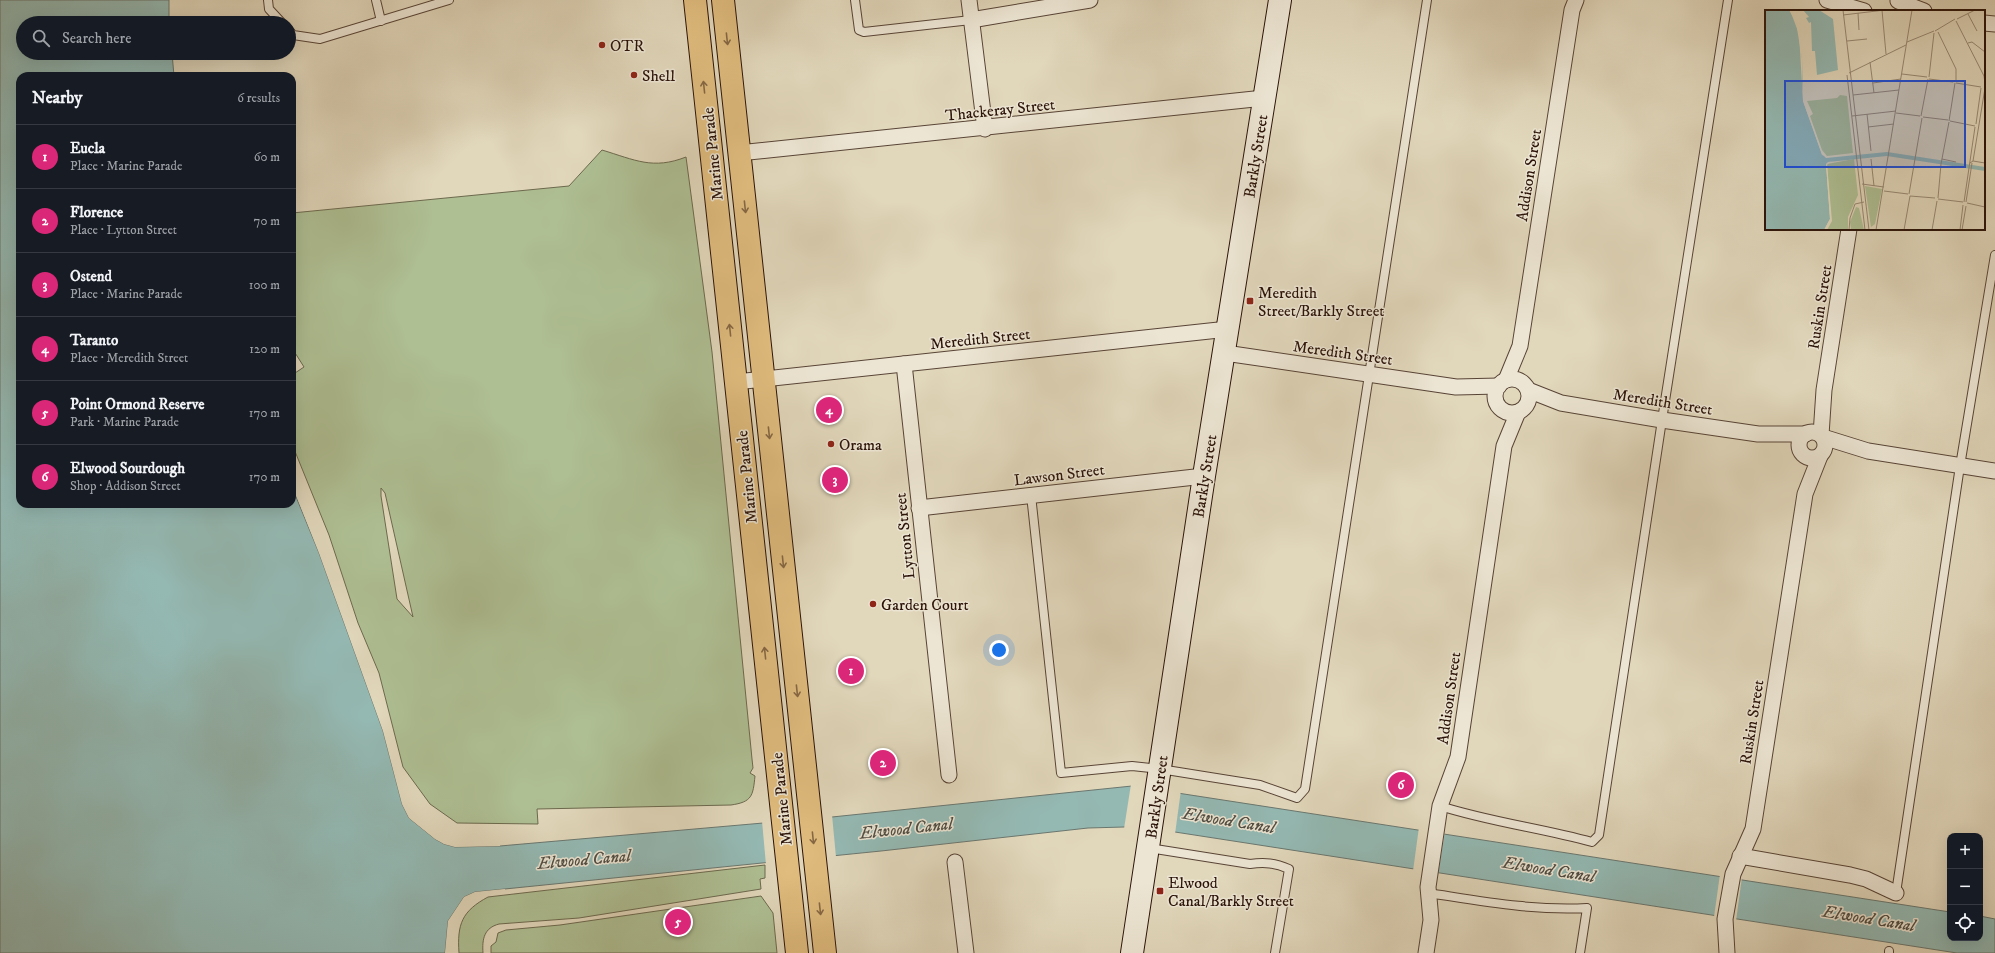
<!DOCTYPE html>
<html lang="en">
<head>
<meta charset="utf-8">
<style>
	:root { --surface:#171b24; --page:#20242c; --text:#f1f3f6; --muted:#9ea1a6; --line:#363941; --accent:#db2777 }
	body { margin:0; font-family:"IM FELL DW Pica",serif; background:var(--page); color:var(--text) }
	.controls { position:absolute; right:12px; bottom:12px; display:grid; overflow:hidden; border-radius:8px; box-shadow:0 4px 16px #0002 }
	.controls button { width:36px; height:36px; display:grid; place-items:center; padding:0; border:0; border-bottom:1px solid var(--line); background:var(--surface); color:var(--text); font:20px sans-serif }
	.you { position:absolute; left:999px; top:650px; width:14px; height:14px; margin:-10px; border:3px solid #fff; border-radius:50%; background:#1a73e8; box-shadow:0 0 0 6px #1a73e833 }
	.badge { display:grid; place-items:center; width:26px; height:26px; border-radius:50%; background:var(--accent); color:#fff; font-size:13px; font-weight:700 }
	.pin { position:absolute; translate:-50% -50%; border:2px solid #fff; box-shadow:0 1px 4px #0006 }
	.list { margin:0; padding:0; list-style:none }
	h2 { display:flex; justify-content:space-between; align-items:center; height:52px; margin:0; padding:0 16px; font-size:17px }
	h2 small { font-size:13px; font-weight:400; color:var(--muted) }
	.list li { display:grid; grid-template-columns:26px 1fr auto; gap:12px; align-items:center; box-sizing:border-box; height:64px; padding:0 16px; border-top:1px solid var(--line) }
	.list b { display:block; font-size:15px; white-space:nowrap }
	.list p { margin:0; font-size:13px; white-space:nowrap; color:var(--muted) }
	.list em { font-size:13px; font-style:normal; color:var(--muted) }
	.icon { flex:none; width:22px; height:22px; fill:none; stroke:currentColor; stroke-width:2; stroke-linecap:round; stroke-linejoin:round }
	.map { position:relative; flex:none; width:1995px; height:953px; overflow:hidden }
	.search { position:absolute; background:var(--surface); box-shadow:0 4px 16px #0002; left:16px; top:16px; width:280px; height:44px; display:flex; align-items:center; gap:10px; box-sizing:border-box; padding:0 14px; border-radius:22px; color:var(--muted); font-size:15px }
	.panel { position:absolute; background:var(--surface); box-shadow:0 4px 16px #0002; left:16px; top:72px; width:280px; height:436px; border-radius:12px }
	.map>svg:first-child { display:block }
	.green { fill:#aebf93; stroke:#6c694e; fill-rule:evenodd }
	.water { fill:#94b9b3; stroke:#6a776f }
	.pier { fill:#e1d7bb }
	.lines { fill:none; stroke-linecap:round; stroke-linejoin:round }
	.lane-casing { stroke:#584436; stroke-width:10 }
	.street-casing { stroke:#584436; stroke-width:17 }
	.secondary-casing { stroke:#2b1309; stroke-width:24 }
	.primary-casing { stroke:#2b1309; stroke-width:24 }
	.lane { stroke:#ece5d3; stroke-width:8 }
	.street { stroke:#ece5d3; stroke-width:15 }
	.secondary { stroke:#ece5d3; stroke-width:22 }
	.primary { stroke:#e0bc7e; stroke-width:22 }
	.oneway { stroke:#866844 }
	.poi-dot { fill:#8f2418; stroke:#ece5d3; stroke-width:1.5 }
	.labels { text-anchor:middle; stroke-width:3; stroke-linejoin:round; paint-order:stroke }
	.poi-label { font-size:16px; fill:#2b1309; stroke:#ece5d3; text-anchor:start }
	.street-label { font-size:16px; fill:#2b1309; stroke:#ece5d3 }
	.water-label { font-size:17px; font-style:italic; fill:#504d44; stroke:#ece5d3 }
	.inset-road { fill:none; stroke:#988974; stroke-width:1 }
	.view { fill:#1d4ed8; fill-opacity:0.15; stroke:#1d4ed8; stroke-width:2 }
	.inset-edge { fill:none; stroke:#2b1309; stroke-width:2 }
</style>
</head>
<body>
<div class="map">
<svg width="1995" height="953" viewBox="0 0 1995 953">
	<rect width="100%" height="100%" fill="#e1d7bb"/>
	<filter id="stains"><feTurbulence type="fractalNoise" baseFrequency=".005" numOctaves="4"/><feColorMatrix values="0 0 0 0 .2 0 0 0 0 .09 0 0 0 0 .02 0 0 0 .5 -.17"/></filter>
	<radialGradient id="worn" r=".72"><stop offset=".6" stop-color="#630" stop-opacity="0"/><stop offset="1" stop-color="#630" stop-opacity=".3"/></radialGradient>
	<g class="green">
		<path d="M 602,150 C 635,160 653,170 686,157 L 712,352 L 752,759 L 753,768 L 750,773 L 755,776 C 753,796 752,802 731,805 L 537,809 L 538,824 L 457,823 L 430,804 L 403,767 L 379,673 L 358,623 L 329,535 L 292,444 L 292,375 L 304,367 L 292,348 L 292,213 L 569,186 ZM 381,488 L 385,493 L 413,617 L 397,599 L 381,496 Z"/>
		<path d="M 765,865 L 765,878 L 760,879 L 761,889 L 579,918 L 499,924 C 484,928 482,939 483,953 L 459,953 C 457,924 462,911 488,897 Z"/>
		<path d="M 761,896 L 773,913 L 777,953 L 491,953 L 491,946 L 496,942 L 498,933 L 506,930 L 560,925 Z"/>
	</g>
	<path class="water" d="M 0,0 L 169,0 L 169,23 L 23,23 L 23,53 L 172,53 L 174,76 L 20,76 L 20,504 L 292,504 L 292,487 L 319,553 L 383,731 L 402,804 L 409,818 L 435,839 L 444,844 L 455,847 L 500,846 L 832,817 L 1132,786 L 1950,912 L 1950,938 L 1980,938 L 1980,916 L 1995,919 L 1995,953 L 1957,953 L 1175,832 L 1124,827 L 1088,828 L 881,851 L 475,892 L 464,897 L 448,921 L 445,953 L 0,953 Z"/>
	<g class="pier">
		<path d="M 292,485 L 321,552 L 385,730 L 404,803 L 411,817 L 436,837 L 445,842 L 455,845 L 500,844 L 500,846 L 455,847 L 444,844 L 435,839 L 409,818 L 402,804 L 383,731 L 319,553 Z"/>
		<path d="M 1131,784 L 1181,790 L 1175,834 L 1124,829 Z"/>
		<path d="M 832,815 L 836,857 L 766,865 L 762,821 Z"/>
		<path d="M 1419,827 L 1445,831 L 1438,875 L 1413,871 Z"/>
		<path d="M 1720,874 L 1742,877 L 1736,921 L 1714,917 Z"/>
		<path d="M 505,889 L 505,890 L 475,894 L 465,899 L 450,921 L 447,953 L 445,953 L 448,921 L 464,897 L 475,892 Z"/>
	</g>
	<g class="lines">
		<g class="lane-casing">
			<g id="lane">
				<path d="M 268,0 L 269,9 L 282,23"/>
				<path d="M 376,0 L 381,21"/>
				<path d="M 855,0 L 859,30 L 864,32 L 971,20"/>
				<path d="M 289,30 L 293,35 L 320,39 L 449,0"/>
				<path d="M 1031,495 L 1061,773 L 1132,766 L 1160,769 L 1260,785 L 1297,798 L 1305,789 L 1427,0"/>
				<path d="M 1440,806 C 1490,822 1541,828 1592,842 L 1599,835 L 1662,420 L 1728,0"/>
				<path d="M 1149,848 L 1250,864 C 1265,862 1275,863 1289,869 L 1275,953"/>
				<path d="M 1428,893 C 1481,901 1533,911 1587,908 L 1580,953"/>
				<path d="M 1896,893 L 1960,466 L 1995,255"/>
				<path d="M 1889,953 L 1889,951"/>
			</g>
		</g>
		<g class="street-casing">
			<g id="street">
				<path d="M 969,0 L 985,129"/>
				<path d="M 1827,0 L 1864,11"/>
				<path d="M 1898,1 L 1924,11"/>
				<path d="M 971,20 L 1090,0"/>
				<path d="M 1984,23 L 1995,24"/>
				<path d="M 739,153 L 1264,98"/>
				<path d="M 1225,353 L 1456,387 L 1499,386"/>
				<path d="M 904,364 L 949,775"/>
				<circle cx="1512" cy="396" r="17"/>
				<path d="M 1506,380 L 1520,346 L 1572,10 L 1576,0"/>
				<path d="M 736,382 L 1228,329"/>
				<path d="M 1528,390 L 1561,403 L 1662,420 L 1758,434 L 1806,434"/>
				<circle cx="1812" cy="445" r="13"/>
				<path d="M 1821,435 L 1824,390 L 1849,229"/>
				<path d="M 1823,437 L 1868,451 L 1995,471"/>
				<path d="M 919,508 L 1204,476"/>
				<path d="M 1740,856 L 1850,875 L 1866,879 L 1896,893"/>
				<path d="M 955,862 L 966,953"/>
				<path d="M 1426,953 L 1431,920 L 1428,887 L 1440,806 L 1458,757 L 1504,446 L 1518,412"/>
				<path d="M 1727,953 L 1725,919 L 1733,874 L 1753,829 L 1805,494 L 1820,456"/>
			</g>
		</g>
		<g class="secondary-casing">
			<path id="secondary" d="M 1132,953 L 1204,476 L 1280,0"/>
		</g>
		<g class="primary-casing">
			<g id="primary">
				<path d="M 695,0 L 797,953"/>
				<path d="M 723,0 L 825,953"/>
			</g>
		</g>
		<use href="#lane" class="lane"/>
		<use href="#street" class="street"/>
		<use href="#secondary" class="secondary"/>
		<use href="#primary" class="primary"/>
	</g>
	<defs><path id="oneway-shaft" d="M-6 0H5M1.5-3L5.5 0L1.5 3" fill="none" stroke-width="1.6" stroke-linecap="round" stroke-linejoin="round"/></defs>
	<g class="oneway">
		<use href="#oneway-shaft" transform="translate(727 39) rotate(84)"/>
		<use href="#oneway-shaft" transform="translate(704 87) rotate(-96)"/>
		<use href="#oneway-shaft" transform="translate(745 207) rotate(84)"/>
		<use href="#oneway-shaft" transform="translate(730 330) rotate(-96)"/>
		<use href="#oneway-shaft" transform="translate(769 433) rotate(84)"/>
		<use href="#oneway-shaft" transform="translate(783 562) rotate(84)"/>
		<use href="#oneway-shaft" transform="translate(765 653) rotate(-96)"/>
		<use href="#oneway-shaft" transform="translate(797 691) rotate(84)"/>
		<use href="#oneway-shaft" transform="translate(813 838) rotate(84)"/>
		<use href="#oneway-shaft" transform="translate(820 909) rotate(84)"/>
	</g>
	<g class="poi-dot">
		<circle cx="602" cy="45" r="4"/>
		<circle cx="634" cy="75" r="4"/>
		<rect x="1246" y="297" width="8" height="8" rx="2"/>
		<circle cx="831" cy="444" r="4"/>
		<circle cx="873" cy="604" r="4"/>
		<rect x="1156" y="887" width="8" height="8" rx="2"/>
	</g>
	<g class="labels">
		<g class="poi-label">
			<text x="610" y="51">OTR</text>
			<text x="642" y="81">Shell</text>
			<text x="1258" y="298">Meredith<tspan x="1258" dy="18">Street/Barkly Street</tspan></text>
			<text x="839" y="450">Orama</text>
			<text x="881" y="610">Garden Court</text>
			<text x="1168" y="888">Elwood<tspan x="1168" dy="18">Canal/Barkly Street</tspan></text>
		</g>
		<g class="street-label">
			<text transform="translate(1000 109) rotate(-6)" y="6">Thackeray Street</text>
			<text transform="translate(712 154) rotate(-96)" y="6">Marine Parade</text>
			<text transform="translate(1255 156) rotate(-81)" y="6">Barkly Street</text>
			<text transform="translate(1528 175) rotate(-81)" y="6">Addison Street</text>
			<text transform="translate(1819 307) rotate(-81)" y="6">Ruskin Street</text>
			<text transform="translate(980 338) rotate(-6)" y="6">Meredith Street</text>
			<text transform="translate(1343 352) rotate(8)" y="6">Meredith Street</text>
			<text transform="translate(1663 401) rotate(9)" y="6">Meredith Street</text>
			<text transform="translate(1059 474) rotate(-7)" y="6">Lawson Street</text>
			<text transform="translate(1204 476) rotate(-81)" y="6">Barkly Street</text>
			<text transform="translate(746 477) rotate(-96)" y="6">Marine Parade</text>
			<text transform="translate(904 536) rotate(-96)" y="6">Lytton Street</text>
			<text transform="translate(1448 698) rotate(-82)" y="6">Addison Street</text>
			<text transform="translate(1751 722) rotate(-81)" y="6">Ruskin Street</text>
			<text transform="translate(1156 797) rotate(-82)" y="6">Barkly Street</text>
			<text transform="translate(781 799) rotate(-96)" y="6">Marine Parade</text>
		</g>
		<g class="water-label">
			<text transform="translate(1229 820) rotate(9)" y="6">Elwood Canal</text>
			<text transform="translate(906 828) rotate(-6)" y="6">Elwood Canal</text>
			<text transform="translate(584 859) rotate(-5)" y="6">Elwood Canal</text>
			<text transform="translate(1549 869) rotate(9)" y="6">Elwood Canal</text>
			<text transform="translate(1869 918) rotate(9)" y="6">Elwood Canal</text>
		</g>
	</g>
	<g transform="translate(1765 10)">
		<rect width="220" height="220" fill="#e1d7bb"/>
		<path d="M 75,85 L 82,86 L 88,143 L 62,146 L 57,140 L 45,106 L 48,104 L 42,91 L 72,88 ZM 89,149 L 93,185 L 83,207 L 83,220 L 62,220 L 67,211 L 62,154 ZM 100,176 L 117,179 L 110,214 L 106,217 ZM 91,197 L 94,198 L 99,220 L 86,220 L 85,212 Z" fill="#aebf93"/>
		<path d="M 0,0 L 24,0 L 31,12 L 37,49 L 38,91 L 57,144 L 61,148 L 122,142 L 220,157 L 220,161 L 122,146 L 63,152 L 61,154 L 65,209 L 59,220 L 0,220 ZM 38,0 L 54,0 L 68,9 L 73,60 L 52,65 L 50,41 L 47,41 L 46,12 L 44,13 L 41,8 L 44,7 Z" fill="#94b9b3"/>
		<path d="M 25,0 L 30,8 L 35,23 L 37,49 L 37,72 L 39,91 L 58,145 L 65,148 L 57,145 L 38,91 L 34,24 ZM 66,151 L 62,155 L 66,210 L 59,220 L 65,209 L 61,154 Z" fill="#e1d7bb"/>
		<path class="inset-road" d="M 78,0 L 104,220M 117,0 L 121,44M 93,3 L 94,20M 203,4 L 212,21M 78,5 L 120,0M 192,9 L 210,0M 191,11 L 219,66 L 220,73M 170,21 L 190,9M 173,22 L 191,59 L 191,71M 82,31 L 102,29M 142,32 L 169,21M 203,33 L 207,32 L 220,42M 105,52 L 109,83M 84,63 L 141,35M 137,64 L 162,67M 82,65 L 100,220M 164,67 L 169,23M 164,69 L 188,72M 108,73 L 136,69M 191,73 L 216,77M 88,85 L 134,80M 131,103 L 155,106M 102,104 L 106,141M 87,106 L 131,101M 156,106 L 163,69M 158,107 L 183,110M 184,111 L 190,73M 185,111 L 210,116M 211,114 L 216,78M 103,117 L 129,114M 106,149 L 109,176M 177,149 L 191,152M 208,151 L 220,153M 205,153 L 208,151 L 220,78M 97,174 L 119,177M 119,181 L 143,184M 144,184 L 157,108M 145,186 L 170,188M 173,188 L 176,154 L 184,112M 173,189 L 198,192M 199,192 L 210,117M 201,192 L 207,153M 202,193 L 220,197M 84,220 L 85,208 L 90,194 L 99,192M 111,220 L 147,0M 139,220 L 145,186M 167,220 L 172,191M 195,220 L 198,195M 197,220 L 201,196"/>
		<path class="view" d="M 20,71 L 200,71 L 200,157 L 20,157 Z"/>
		<rect width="220" height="220" class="inset-edge"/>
	</g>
	<rect width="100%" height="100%" filter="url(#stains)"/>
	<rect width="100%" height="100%" fill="url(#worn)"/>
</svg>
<div class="controls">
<button>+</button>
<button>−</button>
<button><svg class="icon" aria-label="locate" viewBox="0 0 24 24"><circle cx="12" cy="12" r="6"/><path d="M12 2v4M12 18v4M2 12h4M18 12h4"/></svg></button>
</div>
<div class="you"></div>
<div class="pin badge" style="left:851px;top:671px">1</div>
<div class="pin badge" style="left:883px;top:763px">2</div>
<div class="pin badge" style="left:835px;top:480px">3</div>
<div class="pin badge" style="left:829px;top:410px">4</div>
<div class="pin badge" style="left:678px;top:922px">5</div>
<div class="pin badge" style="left:1401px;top:785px">6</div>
<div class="search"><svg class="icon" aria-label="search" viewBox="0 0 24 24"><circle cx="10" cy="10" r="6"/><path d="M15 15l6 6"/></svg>Search here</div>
<section class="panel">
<h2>Nearby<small>6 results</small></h2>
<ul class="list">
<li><span class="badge">1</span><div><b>Eucla</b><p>Place · Marine Parade</p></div><em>60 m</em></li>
<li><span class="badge">2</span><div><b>Florence</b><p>Place · Lytton Street</p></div><em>70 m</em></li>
<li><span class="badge">3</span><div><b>Ostend</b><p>Place · Marine Parade</p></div><em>100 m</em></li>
<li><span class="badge">4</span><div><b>Taranto</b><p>Place · Meredith Street</p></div><em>120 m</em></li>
<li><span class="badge">5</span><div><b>Point Ormond Reserve</b><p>Park · Marine Parade</p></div><em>170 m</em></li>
<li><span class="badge">6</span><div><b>Elwood Sourdough</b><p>Shop · Addison Street</p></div><em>170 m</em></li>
</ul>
</section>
</div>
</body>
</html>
